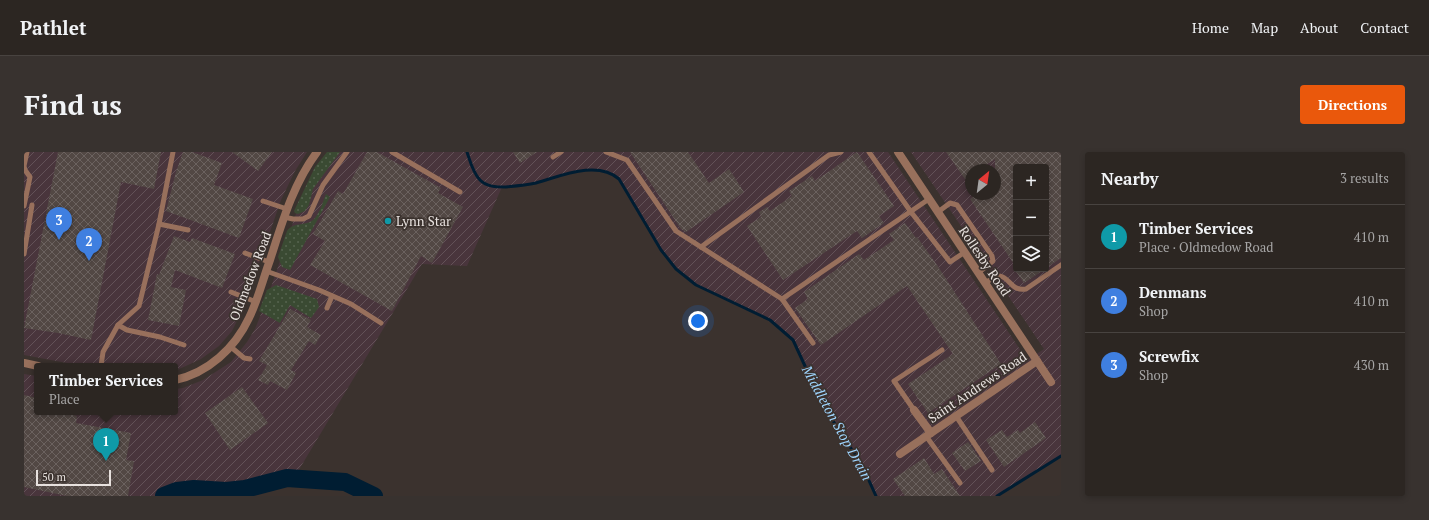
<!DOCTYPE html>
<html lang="en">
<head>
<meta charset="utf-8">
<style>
	:root { --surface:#2c2622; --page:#38322f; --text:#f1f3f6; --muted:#a6a5a5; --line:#484340; --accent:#ea580c }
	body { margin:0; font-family:"PT Serif",serif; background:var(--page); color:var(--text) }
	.controls { position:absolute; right:12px; top:12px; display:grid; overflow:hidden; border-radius:4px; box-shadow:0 2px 6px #0003 }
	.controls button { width:36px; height:36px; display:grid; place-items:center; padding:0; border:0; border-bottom:1px solid var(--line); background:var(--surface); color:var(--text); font:20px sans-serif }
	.compass { position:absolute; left:941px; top:12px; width:36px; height:36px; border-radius:50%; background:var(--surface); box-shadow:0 2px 6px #0003; rotate:29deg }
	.scale { position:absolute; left:12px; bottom:10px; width:75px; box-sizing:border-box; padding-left:4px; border:2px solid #e7e1de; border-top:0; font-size:11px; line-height:14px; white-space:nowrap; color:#e7e1de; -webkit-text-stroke:3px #3b322e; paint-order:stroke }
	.you { position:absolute; left:674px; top:169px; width:14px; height:14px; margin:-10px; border:3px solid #fff; border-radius:50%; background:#1a73e8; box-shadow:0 0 0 6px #1a73e833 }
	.badge { display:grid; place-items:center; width:26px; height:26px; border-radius:50%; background:var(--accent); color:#fff; font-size:13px; font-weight:700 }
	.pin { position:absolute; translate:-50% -33px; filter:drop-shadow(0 1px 2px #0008) }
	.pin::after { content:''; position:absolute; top:21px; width:14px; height:12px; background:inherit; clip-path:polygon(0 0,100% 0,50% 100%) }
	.popup { position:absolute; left:10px; top:211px; width:144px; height:52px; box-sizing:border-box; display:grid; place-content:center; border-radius:4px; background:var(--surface); filter:drop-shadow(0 1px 3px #0005); font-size:13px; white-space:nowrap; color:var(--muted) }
	.popup b { font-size:15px; color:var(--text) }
	.popup::after { content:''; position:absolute; left:50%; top:100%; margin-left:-8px; border:8px solid transparent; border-top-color:var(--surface) }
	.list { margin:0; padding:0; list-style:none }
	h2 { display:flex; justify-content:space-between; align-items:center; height:52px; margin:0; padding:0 16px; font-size:17px }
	h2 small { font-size:13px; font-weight:400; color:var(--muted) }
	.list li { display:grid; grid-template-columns:26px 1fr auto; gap:12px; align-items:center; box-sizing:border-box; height:64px; padding:0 16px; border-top:1px solid var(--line) }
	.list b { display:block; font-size:15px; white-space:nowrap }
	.list p { margin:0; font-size:13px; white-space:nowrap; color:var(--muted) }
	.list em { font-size:13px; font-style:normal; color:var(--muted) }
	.icon { flex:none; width:22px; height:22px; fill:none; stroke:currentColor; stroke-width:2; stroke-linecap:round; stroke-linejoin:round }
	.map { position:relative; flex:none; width:1037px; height:344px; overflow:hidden; border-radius:4px }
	header { display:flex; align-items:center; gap:24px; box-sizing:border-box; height:56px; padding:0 20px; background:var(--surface); border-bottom:1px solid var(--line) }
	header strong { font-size:19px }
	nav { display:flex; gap:22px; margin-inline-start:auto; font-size:14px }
	.intro { display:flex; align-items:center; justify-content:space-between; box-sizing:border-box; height:96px; padding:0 24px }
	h1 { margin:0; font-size:28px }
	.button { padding:10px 18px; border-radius:4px; background:var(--accent); color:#fff; font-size:14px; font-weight:700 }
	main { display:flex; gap:24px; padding:0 24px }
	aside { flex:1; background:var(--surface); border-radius:4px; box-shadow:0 2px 6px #0003 }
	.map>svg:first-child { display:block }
	.industrial { fill:url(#industrial-furrows); fill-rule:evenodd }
	.grass { fill:url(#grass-dots) }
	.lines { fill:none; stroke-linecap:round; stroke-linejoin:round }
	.stream { stroke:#001d32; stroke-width:3 }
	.river { stroke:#001d32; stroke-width:18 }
	.building { fill:url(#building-cross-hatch) }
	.service { stroke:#98705c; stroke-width:5 }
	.minor { stroke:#98705c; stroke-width:8 }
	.culture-dot { fill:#0f9aa8; stroke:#3b322e; stroke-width:1.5 }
	.labels { text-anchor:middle; stroke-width:3.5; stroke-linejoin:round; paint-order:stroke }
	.poi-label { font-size:13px; fill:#e7e1de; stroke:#3b322e; text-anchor:start }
	.street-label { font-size:13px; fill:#e7e1de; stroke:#3b322e }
	.water-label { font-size:14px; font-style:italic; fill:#9ed4fd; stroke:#3b322e }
</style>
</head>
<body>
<header>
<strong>Pathlet</strong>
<nav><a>Home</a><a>Map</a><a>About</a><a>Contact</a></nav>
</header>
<div class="intro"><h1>Find us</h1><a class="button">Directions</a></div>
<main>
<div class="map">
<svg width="1037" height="344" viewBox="0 0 1037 344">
	<defs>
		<pattern id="industrial-furrows" width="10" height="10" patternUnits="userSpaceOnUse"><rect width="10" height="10" fill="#49353c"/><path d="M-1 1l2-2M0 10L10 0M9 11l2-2" fill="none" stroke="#635258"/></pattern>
		<pattern id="grass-dots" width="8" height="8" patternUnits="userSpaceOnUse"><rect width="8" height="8" fill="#3a4a32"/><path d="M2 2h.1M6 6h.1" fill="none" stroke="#56644f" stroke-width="1.8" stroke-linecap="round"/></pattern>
		<pattern id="building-cross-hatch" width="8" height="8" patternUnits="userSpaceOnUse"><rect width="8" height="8" fill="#524844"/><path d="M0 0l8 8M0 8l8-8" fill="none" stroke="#6b625f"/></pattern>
	</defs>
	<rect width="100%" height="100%" fill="#3b322e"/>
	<g class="industrial">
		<path d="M 0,0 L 283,0 L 271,19 L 257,48 L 220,155 L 208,179 L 195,194 L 177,207 L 151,219 L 151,214 L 59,214 L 0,203 Z"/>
		<path d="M 305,0 L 864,0 L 1003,208 L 1020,197 L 887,0 L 1037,0 L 1037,304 L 973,344 L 852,344 L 837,311 L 818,283 L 799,253 L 769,188 L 746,168 L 672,133 L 652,117 L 637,98 L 599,33 L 589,22 L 574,19 L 554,19 L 505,33 L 478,35 L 443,114 L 398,112 L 270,326 L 263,326 L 221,337 L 202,339 L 170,337 L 153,339 L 140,344 L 0,344 L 0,222 L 13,224 L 13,260 L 151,260 L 151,237 L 159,236 L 179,228 L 207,210 L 223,190 L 231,177 L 243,147 L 273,59 ZM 992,15 L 1022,15 L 1022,117 L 992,117 ZM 947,18 L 971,18 L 971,42 L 947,42 Z"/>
	</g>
	<g class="grass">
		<path d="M 303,0 L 316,0 L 289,37 L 285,53 L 281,59 L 274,62 L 271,61 L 270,59 L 291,15 Z"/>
		<path d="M 302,42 L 306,45 L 266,118 L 258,115 L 254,105 L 263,79 C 270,69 284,75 291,66 C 296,60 299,50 302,42 Z"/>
		<path d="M 252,133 L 293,147 L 295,155 L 287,166 L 266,153 L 256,171 L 235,159 L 243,138 Z"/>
	</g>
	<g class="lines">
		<g class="stream">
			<path d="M 443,0 C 446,9 449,21 456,28 C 463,35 472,35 482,35 C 492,34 502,33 512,31 C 537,24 573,8 595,27 L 637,98 L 652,117 L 672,133 L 746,168 L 769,188 L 799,253 L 818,283 L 837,311 L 852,344"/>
			<path d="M 973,344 L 1037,304"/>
		</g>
		<path class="river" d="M 140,344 L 153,339 L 170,337 L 202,339 L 221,337 L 263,326 L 321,330 L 350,344"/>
	</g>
	<g class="building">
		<path d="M 34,0 L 137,0 L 130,37 L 97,30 L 67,188 L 34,181 L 0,176 Z"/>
		<path d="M 159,0 L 168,0 L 198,11 L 190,33 L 229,47 L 215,86 L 142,59 L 152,20 Z"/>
		<path d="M 208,0 L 248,0 L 234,19 Z"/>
		<path d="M 343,0 L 353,0 L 417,36 L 414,41 L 439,55 L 408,111 L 397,104 L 368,159 L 286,113 L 301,89 L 289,82 L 314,39 L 319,42 Z"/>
		<path d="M 489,0 L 513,0 L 496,11 Z"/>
		<path d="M 606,0 L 664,0 L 685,31 L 705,17 L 720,40 L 662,80 L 657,77 Z"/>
		<path d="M 833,0 L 870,54 L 855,64 L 860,71 L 838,86 L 833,79 L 759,128 L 723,74 L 737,65 L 735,60 L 743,55 L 746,59 L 768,44 L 765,39 L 788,24 L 791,29 Z"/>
		<path d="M 922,0 L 1037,0 L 1037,106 L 1022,116 L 1022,15 L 992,15 L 992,115 L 946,47 L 952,42 L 971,42 L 971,7 L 954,18 L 947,18 L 947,23 L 941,27 Z"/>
		<path d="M 881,71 L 892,86 L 893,85 L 913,113 L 977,212 L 904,261 L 884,232 L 929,202 L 883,134 L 797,193 L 771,156 L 784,147 L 780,140 L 835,102 L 840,108 L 870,88 L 865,82 Z"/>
		<path d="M 150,84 L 166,90 L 168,86 L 211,102 L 198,136 L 151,118 L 147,135 L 162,138 L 155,174 L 124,168 L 133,122 L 135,123 Z"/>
		<path d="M 990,117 L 1021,117 L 1000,131 Z"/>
		<path d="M 266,157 L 287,168 L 283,175 L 297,183 L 291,193 L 285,189 L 267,218 L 272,221 L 263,238 L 246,229 L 244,233 L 234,228 L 243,213 L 235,209 Z"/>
		<path d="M 218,235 L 244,271 L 206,298 L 181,261 Z"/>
		<path d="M 0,243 L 13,246 L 13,260 L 38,260 L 53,264 L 52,271 L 107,281 L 102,308 L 110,309 L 104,344 L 43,344 L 0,335 Z"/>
		<path d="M 1011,270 L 1022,286 L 980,315 L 962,288 L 978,278 L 983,285 L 994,278 L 996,281 Z"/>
		<path d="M 944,290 L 957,309 L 941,319 L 928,301 Z"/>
		<path d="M 900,306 L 910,322 L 918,317 L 936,344 L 881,344 L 869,327 Z"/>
	</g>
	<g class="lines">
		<g class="service">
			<path d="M 368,0 L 436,40"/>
			<path d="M 582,0 L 603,8 L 652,79 L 758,147 L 789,191"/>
			<path d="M 845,0 L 887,60 L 926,110 L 941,100"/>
			<path d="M 529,5 L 537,0"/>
			<path d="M 239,49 L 263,57"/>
			<path d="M 0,54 L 6,25 L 1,18 L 0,14 L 3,0"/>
			<path d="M 914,60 L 926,51 L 933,53 L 968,104 L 969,109 L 954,121"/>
			<path d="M 260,65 L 269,67 L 279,67 L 285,64 L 299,33 L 323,0"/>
			<path d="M 135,72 L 164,78"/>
			<path d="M 677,95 L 805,3 L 817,0"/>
			<path d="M 221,101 L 245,110"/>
			<path d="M 0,102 L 8,53"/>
			<path d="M 242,119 L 295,138 L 327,152 L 357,171"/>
			<path d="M 962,131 C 985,111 982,141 1002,137 L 1037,113"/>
			<path d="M 207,140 L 232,150"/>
			<path d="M 758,147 L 905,47"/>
			<path d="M 303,156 L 308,144"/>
			<path d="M 94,173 L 103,178 L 136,185 L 160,193"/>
			<path d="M 207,195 L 220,206 L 226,207"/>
			<path d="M 77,214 L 79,200 L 94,173 L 115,154 L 135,72 L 149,0"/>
			<path d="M 890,258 L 870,229 L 918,198"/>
			<path d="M 932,264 L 968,318"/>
			<path d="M 902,284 L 936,331"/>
		</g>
		<g class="minor">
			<path d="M 874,0 L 1027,230"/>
			<path d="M 0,211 L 14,214"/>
			<path d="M 151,228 C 184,221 211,196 225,166 C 234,148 239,127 246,108 C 258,71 269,32 293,0"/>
			<path d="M 890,258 L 907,281"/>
			<path d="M 876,302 L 1013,209"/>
		</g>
	</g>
	<circle class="culture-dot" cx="364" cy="69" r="4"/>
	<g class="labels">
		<g class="poi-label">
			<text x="372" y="74">Lynn Star</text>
		</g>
		<g class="street-label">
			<text transform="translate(961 109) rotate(56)" y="5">Rollesby Road</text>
			<text transform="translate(226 124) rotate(-69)" y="5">Oldmedow Road</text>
			<text transform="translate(953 235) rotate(-34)" y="5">Saint Andrews Road</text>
		</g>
		<g class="water-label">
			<text transform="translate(813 271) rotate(61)" y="5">Middleton Stop Drain</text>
		</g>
	</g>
</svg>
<div class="controls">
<button>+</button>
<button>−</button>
<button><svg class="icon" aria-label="layers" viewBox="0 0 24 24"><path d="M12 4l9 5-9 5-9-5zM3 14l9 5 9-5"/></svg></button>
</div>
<svg class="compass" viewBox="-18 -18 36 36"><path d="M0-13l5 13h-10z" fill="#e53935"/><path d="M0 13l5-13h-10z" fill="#a6a5a5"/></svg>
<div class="scale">50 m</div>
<div class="you"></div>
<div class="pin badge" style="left:82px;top:309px;background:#0f9aa8">1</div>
<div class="popup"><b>Timber Services</b>Place</div>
<div class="pin badge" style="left:65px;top:109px;background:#3f7fe0">2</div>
<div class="pin badge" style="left:35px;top:88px;background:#3f7fe0">3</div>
</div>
<aside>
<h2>Nearby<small>3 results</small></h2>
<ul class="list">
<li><span class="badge" style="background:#0f9aa8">1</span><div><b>Timber Services</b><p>Place · Oldmedow Road</p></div><em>410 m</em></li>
<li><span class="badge" style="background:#3f7fe0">2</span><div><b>Denmans</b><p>Shop</p></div><em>410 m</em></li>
<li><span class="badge" style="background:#3f7fe0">3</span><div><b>Screwfix</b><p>Shop</p></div><em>430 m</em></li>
</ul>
</aside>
</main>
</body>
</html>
